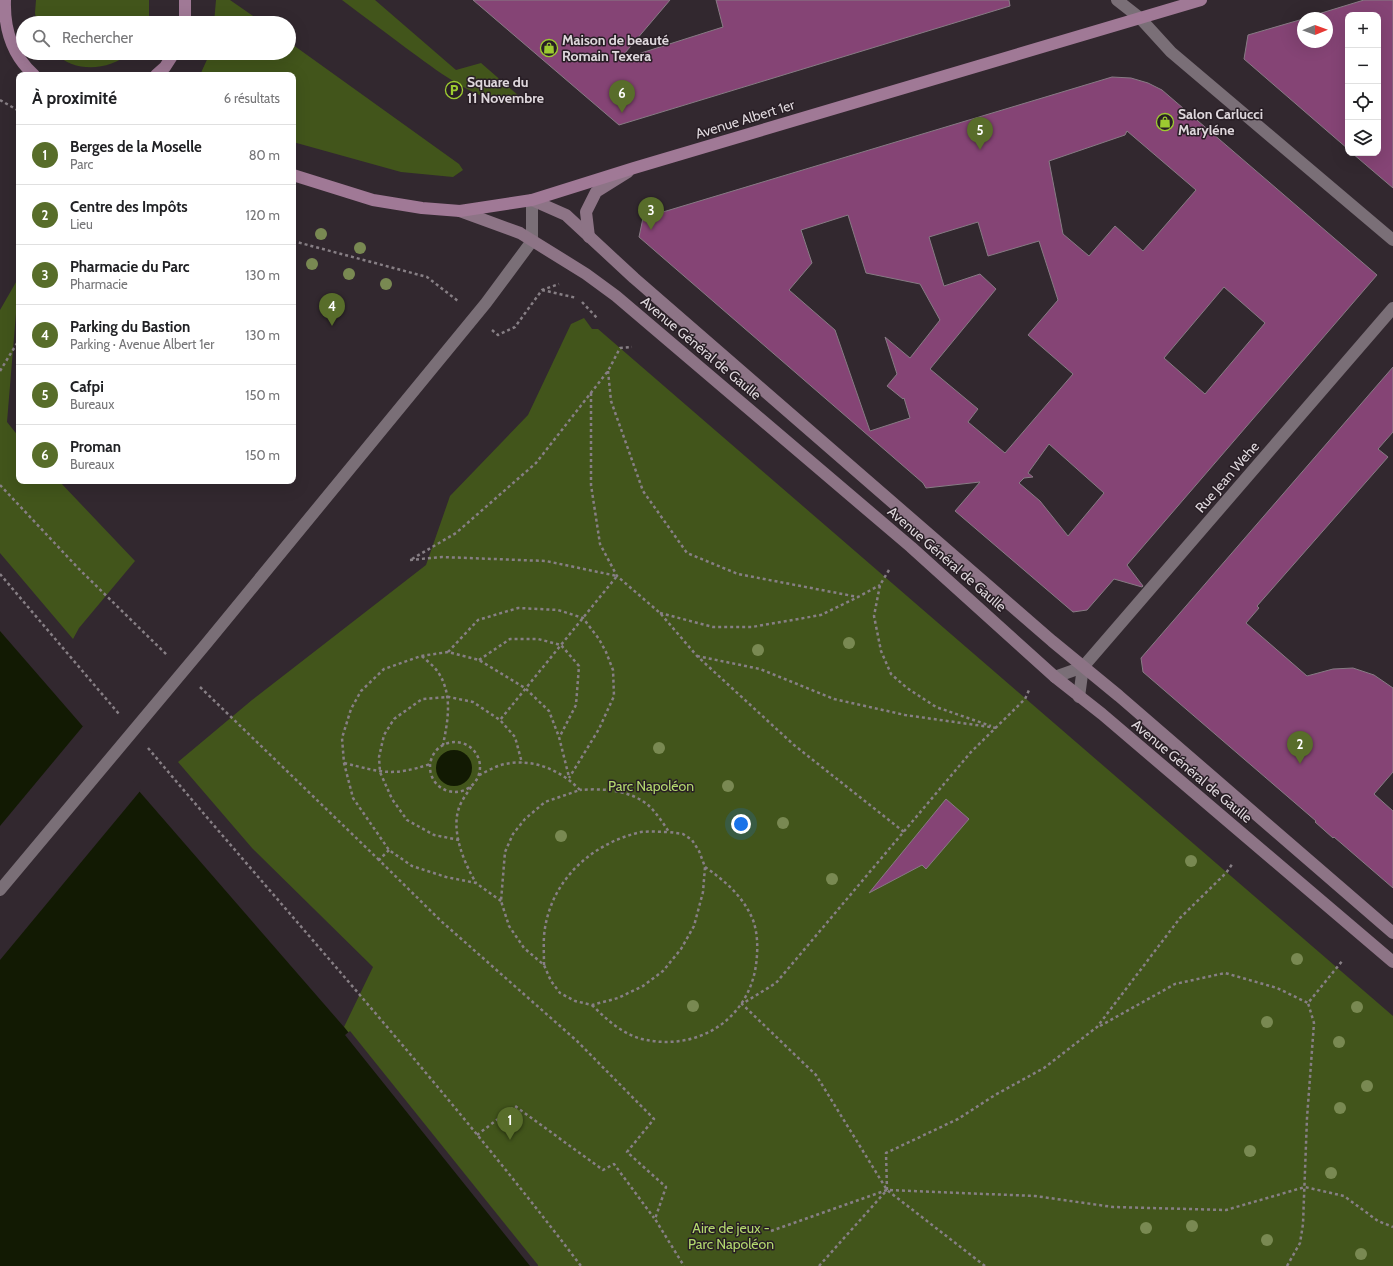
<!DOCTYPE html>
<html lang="fr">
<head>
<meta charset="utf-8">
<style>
	:root { --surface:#fff; --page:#f6f6f6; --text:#202124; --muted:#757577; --line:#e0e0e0; --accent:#586d2a }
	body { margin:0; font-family:Cabin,sans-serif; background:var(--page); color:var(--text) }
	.controls { position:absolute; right:12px; top:12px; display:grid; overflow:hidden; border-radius:8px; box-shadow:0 4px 16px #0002 }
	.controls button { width:36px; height:36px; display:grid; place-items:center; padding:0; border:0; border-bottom:1px solid var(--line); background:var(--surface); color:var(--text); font:20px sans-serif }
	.compass { position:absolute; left:1297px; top:12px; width:36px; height:36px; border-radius:50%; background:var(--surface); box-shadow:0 4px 16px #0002; rotate:89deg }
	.you { position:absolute; left:741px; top:824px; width:14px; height:14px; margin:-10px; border:3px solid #fff; border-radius:50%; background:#1a73e8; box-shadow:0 0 0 6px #1a73e833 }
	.badge { display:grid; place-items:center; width:26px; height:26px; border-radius:50%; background:var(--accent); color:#fff; font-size:13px; font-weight:700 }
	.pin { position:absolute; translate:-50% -33px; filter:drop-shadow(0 1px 2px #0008) }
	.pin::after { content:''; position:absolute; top:21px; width:14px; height:12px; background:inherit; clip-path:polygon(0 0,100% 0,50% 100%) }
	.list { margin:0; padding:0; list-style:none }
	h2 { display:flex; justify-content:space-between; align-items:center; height:52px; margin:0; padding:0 16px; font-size:17px }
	h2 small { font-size:13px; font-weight:400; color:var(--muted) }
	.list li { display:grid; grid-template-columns:26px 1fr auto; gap:12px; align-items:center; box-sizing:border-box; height:60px; padding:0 16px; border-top:1px solid var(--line) }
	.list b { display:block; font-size:15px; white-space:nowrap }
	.list p { margin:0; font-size:13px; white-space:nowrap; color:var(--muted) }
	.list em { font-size:13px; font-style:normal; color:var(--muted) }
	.icon { flex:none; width:22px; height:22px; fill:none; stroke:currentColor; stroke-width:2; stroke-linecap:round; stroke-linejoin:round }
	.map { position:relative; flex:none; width:1393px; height:1266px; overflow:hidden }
	.search { position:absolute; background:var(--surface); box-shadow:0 4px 16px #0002; left:16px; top:16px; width:280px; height:44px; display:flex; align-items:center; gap:10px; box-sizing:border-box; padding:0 14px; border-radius:22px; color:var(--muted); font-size:15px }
	.panel { position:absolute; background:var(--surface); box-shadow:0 4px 16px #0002; left:16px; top:72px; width:280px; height:412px; border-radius:8px }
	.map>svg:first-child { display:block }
	.green { fill:#42551b }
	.water { fill:#121a03 }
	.pier { fill:#32282f }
	.building { fill:#854475; stroke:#877b84; fill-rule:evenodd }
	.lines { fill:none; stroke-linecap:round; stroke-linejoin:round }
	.path { stroke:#877f85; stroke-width:2.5; stroke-dasharray:3 3; stroke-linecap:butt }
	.lane { stroke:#7a6f77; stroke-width:12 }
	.street { stroke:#7a6f77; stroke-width:12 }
	.secondary { stroke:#8d7486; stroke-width:12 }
	.primary { stroke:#a07996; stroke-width:12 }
	.tree { fill:#798952 }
	.labels { text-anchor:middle; stroke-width:3; stroke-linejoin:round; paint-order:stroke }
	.poi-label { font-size:14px; font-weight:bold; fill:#ded7dc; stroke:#281e25; text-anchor:start }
	.street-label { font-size:14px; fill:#ded7dc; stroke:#281e25 }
	.park-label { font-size:14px; fill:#b3d86e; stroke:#281e25 }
</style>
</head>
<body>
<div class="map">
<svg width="1393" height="1266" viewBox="0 0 1393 1266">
	<rect width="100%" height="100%" fill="#32282f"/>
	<g class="green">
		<path d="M 36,0 L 149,0 L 149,21 L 148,23 L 37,23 L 35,13 Z"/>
		<path d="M 216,0 L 230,0 L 263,23 L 214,23 Z"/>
		<path d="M 342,0 L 375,0 L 456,70 L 481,63 L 519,96 L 514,104 C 473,100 438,71 406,48 C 385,32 363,16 342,0 Z"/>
		<path d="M 289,42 L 459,164 L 463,170 L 453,177 L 401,172 L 293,142 L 293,75 L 200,75 L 210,53 L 289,53 Z"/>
		<path d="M 55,53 L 130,53 C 109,70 76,74 55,53 Z"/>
		<path d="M 19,277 L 7,422 L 19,437 L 19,481 L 59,481 L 135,561 L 79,628 L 73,639 L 0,553 L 0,310 Z"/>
		<path d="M 584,318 L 592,329 L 598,329 L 620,348 L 1393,1016 L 1393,1266 L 536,1266 L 344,1027 L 373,967 L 252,848 L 178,762 L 252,700 L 426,565 L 450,496 L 528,415 L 571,324 Z"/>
	</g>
	<g class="water">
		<path d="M 0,631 L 344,1027 L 536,1266 L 0,1266 Z"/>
		<circle cx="454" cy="768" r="18"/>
	</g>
	<g class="pier">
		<path d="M 84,725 L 141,790 L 0,960 L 0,826 Z"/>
		<path d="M 350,1031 L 538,1265 L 538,1266 L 530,1266 L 345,1035 Z"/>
	</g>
	<g class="building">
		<path d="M 473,0 L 670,0 L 619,60 L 723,27 L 716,0 L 1009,0 L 1010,6 L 619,125 Z"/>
		<path d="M 1364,0 L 1393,0 L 1393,188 L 1352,153 L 1378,153 L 1378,15 L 1348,15 L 1348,149 L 1244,59 L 1248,35 L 1303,19 L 1303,42 L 1327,42 L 1327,18 L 1305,18 Z"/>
		<path d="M 1112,77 L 1131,78 L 1148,83 L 1162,90 L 1377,275 L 1127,565 L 1143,586 L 1142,587 L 1114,579 L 1087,610 L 1073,612 L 955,511 L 980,482 L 926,488 L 923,483 L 639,237 L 643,218 ZM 1127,131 L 1196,190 L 1143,251 L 1115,226 L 1089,256 L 1063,234 L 1049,161 L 1125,135 ZM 848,215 L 866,273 L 920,284 L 940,320 L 910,358 L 885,337 L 897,374 L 887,386 L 903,399 L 904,398 L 910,418 L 870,431 L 835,330 L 789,290 L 812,263 L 801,230 ZM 978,222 L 988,256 L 1039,241 L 1058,300 L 1028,335 L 1073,374 L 1005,453 L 968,422 L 978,409 L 930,369 L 996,289 L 980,274 L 944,286 L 929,237 ZM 1224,287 L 1265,323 L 1205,394 L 1164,358 ZM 1049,444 L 1104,493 L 1068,536 L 1040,501 L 1019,483 L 1024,478 L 1033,477 L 1028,473 Z"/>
		<path d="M 1393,367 L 1393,432 L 1378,449 L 1388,457 L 1257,606 L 1259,608 L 1246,623 L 1307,676 L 1333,669 L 1353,668 L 1374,675 L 1393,688 L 1393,772 L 1374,794 L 1393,811 L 1393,888 L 1334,837 L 1333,838 L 1315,822 L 1316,821 L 1143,672 L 1141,658 Z"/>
		<path d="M 946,799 L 969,819 L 926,869 L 922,865 L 869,893 Z"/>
	</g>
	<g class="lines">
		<g class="path">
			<path d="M 0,100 L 19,111"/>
			<path d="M 293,241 L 427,277 L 458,301"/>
			<path d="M 542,290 L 577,298"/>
			<path d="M 582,302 L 597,318"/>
			<path d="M 492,330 L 498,335 L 515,327 L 542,290 L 559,284"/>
			<path d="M 0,371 L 19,340"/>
			<path d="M 608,371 L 611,401 L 643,491 L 687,553 L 738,574 L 858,597 L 880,585"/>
			<path d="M 591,393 L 591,485 L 600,544 L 617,576 L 660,613 L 697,656 L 794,745 L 904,832"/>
			<path d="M 0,485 L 79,569 L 167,655"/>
			<path d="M 412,559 L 456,533 L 536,463 L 608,371 L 620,348 L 632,347"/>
			<path d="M 410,560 L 442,557 L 546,561 L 617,576 L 500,720"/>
			<path d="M 889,570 L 880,585 L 874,616 L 881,651 L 891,674 L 907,688 L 936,707 L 991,726"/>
			<path d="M 0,574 L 119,714"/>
			<path d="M 660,613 L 713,627 L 752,627 L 821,615 L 858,597"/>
			<path d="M 448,652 L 478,620 L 518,608 L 558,610 L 583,618 L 599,639 L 606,652 L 613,670 L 614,696 L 599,729 L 569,778"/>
			<path d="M 422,656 C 427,661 434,666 438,672 C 453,695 448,720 443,745"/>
			<path d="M 697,656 L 760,669 L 834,699 L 905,715 L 997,728"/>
			<path d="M 479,660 L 510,639 L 538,639 L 561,645 L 579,666 L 576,705 L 560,736"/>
			<path d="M 200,687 L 379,860"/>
			<circle cx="455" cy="767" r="25"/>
			<path d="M 148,748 C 293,920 445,1087 581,1266"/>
			<path d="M 344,763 C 381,772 392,777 430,764"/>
			<path d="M 479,775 C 486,772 494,767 501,765 C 530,757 560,769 580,790 L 545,802 L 525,819 L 513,834 L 505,852 L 501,901 L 509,926 L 524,948 L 544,965 L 551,981 L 560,993 L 575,1001 L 592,1005 L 618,998 L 643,986 L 663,971 L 681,949 L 694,926 L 703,892 L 705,867 L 699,851 L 692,840 L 683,834 L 669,832 C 663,823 656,812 648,805 C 630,790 602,788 580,790"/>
			<path d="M 471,787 C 468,792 464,797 461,803 C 449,827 463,861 476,883"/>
			<path d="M 459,840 L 434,835 L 407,820 L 392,799 L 380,772 L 379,757 L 384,735 L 394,719 L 422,699 L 449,697 L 473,702 L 500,720 L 515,737 L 522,763"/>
			<path d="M 389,850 L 379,860 L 441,921 L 577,1041 L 654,1119 L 627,1152 L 666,1187 L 655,1219 L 684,1266"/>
			<path d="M 501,901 L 476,883 L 446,877 L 412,866 L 389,850 L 353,798 L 344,763 L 342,738 L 351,709 L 361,691 L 384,669 L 421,656 L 448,652 L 479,660 L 525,688 L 549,711 L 559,737 L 569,777"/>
			<path d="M 544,965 C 544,953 543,939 545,928 C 553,878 593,843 641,832 C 650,831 660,832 669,832"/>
			<path d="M 592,1005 C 606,1019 622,1034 642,1039 C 696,1052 748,1021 756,965 C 758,950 758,934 753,920 C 743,896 725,881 705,867"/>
			<path d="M 1100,1026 L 1175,984 L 1225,973 L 1277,988 L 1308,1003"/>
			<path d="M 477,1135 L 515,1106 L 603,1170 L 614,1164 L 654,1218"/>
			<path d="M 771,1231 L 887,1190 L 1035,1196 L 1113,1207 L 1226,1210 L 1305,1187 L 1344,1196 L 1378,1221 L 1393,1227"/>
			<path d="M 819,1266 L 887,1190 L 886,1153 L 958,1119 L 995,1095 L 1044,1068 L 1097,1027 L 1180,918 L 1226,873 L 1233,863"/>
			<path d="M 985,1266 L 887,1190 L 816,1075 L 742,1004 L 776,983 L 971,752 L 1025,699 L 1029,690"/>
			<path d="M 1287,1266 L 1300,1243 L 1303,1224 L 1307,1118 L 1314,1023 L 1308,1003 L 1343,960"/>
		</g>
		<path class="lane" d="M 0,890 L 206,644 L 486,303 L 532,241 L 532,200"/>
		<g class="street">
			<path d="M 1117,0 L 1140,18 L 1171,52 L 1393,240"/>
			<path d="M 1055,677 L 1083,667 L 1393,308"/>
			<path d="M 1079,697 L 1083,667"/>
		</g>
		<g class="secondary">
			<path d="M 532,200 L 566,215 L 634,278 L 1052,641 L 1119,696 L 1393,933"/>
			<path d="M 460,211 L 520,233 L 586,274 L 616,296 L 911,547 L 1055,677 L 1102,714 L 1393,962"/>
			<path d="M 589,237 L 586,212 L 596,192 L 628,172"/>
		</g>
		<g class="primary">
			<path d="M 5,0 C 4,29 12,55 34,75"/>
			<path d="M 185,23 L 185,0"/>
			<path d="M 156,75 L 165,67 L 174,53"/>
			<path d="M 293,175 L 373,200 L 422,208 L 460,211 L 532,200 L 634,168 L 1201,0"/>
		</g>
	</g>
	<g class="tree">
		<circle cx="321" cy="234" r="6"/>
		<circle cx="360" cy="248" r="6"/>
		<circle cx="312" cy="264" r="6"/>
		<circle cx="349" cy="274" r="6"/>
		<circle cx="386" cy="284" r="6"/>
		<circle cx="849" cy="643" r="6"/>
		<circle cx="758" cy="650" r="6"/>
		<circle cx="659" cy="748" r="6"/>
		<circle cx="728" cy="786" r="6"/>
		<circle cx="783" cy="823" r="6"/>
		<circle cx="561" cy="836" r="6"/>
		<circle cx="1191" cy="861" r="6"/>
		<circle cx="832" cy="879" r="6"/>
		<circle cx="1297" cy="959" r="6"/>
		<circle cx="693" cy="1006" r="6"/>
		<circle cx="1357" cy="1007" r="6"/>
		<circle cx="1267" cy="1022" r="6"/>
		<circle cx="1339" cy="1042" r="6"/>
		<circle cx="1367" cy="1086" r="6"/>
		<circle cx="1340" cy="1108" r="6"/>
		<circle cx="1250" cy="1151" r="6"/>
		<circle cx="1331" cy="1173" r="6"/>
		<circle cx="1192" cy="1226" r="6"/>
		<circle cx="1146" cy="1228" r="6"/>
		<circle cx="1267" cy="1240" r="6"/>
		<circle cx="1361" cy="1254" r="6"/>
	</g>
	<defs>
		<g id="shop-ring" transform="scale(0.9)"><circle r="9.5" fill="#281e25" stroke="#9cca31" stroke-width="1.5"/><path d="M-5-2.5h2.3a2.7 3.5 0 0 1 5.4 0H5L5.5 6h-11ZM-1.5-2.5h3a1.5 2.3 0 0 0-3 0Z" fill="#9cca31"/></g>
		<g id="parking-ring" transform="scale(0.9)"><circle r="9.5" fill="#281e25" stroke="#9cca31" stroke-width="1.5"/><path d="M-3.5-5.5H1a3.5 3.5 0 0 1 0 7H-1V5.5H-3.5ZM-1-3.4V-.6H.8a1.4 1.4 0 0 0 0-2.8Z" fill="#9cca31"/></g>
	</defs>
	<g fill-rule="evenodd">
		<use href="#shop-ring" x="549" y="48"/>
		<use href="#parking-ring" x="454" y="90"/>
		<use href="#shop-ring" x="1165" y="122"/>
	</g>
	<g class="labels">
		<g class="poi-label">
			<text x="562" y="45">Maison de beauté<tspan x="562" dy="16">Romain Texera</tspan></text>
			<text x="467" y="87">Square du<tspan x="467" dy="16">11 Novembre</tspan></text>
			<text x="1178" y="119">Salon Carlucci<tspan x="1178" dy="16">Maryléne</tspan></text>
		</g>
		<g class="street-label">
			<text transform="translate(745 119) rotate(-17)" y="5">Avenue Albert 1er</text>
			<text transform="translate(701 348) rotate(40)" y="5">Avenue Général de Gaulle</text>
			<text transform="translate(1227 477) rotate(-49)" y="5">Rue Jean Wehe</text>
			<text transform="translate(947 559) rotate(41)" y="5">Avenue Général de Gaulle</text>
			<text transform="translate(1192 771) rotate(40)" y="5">Avenue Général de Gaulle</text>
		</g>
		<g class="park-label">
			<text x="651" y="791">Parc Napoléon</text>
			<text x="731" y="1233">Aire de jeux -<tspan x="731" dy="16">Parc Napoléon</tspan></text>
		</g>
	</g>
</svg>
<div class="controls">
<button>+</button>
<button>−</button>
<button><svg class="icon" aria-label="locate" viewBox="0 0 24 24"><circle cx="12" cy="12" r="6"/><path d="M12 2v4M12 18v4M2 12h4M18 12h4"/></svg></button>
<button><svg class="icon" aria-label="layers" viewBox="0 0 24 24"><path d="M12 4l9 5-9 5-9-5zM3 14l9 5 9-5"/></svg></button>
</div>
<svg class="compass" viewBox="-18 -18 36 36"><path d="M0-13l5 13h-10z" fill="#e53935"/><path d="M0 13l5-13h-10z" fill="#757577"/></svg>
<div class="you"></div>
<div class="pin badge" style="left:510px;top:1140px">1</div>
<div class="pin badge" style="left:1300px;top:764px">2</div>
<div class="pin badge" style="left:651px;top:230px">3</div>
<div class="pin badge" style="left:332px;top:326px">4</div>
<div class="pin badge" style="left:980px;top:150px">5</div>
<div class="pin badge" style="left:622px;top:113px">6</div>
<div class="search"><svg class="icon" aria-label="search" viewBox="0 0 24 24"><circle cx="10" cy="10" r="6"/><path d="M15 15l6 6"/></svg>Rechercher</div>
<section class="panel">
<h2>À proximité<small>6 résultats</small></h2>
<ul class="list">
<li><span class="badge">1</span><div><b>Berges de la Moselle</b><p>Parc</p></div><em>80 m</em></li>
<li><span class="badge">2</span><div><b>Centre des Impôts</b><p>Lieu</p></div><em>120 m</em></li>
<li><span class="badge">3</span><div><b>Pharmacie du Parc</b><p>Pharmacie</p></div><em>130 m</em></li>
<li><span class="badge">4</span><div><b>Parking du Bastion</b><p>Parking · Avenue Albert 1er</p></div><em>130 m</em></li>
<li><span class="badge">5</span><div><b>Cafpi</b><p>Bureaux</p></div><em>150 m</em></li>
<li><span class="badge">6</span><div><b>Proman</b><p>Bureaux</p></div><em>150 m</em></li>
</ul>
</section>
</div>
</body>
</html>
